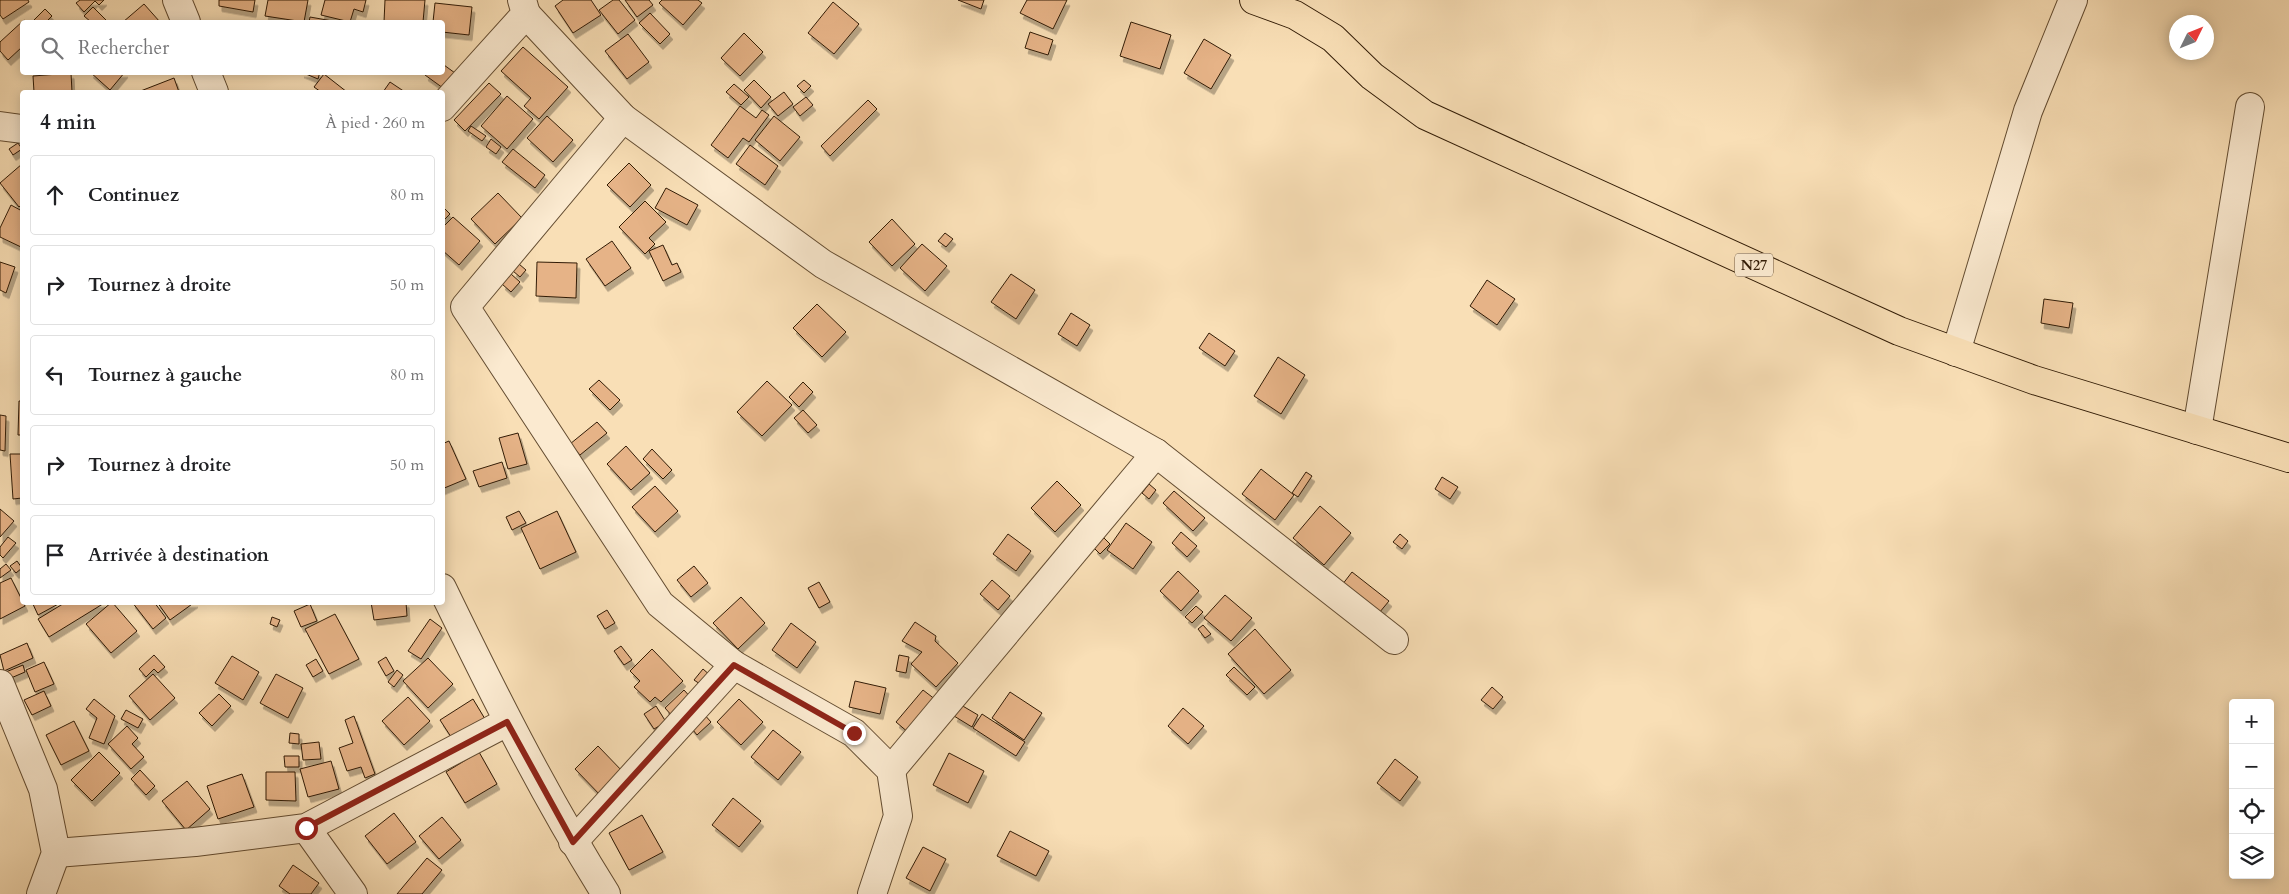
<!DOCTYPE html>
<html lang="fr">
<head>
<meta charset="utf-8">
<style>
	:root { --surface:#fff; --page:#f6f6f6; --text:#202124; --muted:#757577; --line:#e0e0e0 }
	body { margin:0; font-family:Cardo,serif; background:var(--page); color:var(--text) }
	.controls { position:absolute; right:15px; bottom:15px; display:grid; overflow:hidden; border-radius:5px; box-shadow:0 2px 12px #0003 }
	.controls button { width:45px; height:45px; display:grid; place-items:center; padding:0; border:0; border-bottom:1px solid var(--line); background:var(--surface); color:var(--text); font:25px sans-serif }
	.compass { position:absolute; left:2169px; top:15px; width:45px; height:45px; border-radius:50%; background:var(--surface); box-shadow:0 2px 12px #0003; rotate:47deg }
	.stop { position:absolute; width:15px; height:15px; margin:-11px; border:4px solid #8f2418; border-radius:50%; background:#fff }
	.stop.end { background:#8f2418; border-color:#fff; box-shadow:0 1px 5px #0008 }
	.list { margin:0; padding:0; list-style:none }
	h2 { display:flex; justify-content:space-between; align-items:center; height:65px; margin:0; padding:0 20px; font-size:21px }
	h2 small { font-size:16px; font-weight:400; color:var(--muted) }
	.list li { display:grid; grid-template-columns:32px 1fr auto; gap:15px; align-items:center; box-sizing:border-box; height:80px; margin:0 10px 10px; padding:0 10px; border:1px solid var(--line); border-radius:5px }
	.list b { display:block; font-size:19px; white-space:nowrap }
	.list em { font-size:16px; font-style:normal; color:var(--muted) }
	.icon { flex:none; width:28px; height:28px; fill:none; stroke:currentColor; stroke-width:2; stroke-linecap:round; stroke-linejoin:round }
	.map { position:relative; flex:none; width:2289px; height:894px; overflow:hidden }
	.search { position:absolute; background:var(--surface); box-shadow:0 2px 12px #0003; left:20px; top:20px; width:425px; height:55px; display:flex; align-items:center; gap:12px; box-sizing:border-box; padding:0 18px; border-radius:5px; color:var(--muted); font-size:19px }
	.panel { position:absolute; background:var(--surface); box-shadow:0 2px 12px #0003; left:20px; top:90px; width:425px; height:515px; border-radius:5px }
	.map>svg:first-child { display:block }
	.building { fill:#e6b387; stroke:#311b05; filter:url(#shadow) }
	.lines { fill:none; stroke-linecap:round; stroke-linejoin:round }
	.minor-casing { stroke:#634c31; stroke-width:30 }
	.major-casing { stroke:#311b05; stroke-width:30 }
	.minor { stroke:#fbead0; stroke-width:28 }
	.major { stroke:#f9dfb6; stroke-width:28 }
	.route { stroke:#8f2418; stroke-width:6 }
	.labels { text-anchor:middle; stroke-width:5; stroke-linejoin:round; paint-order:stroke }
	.shield { fill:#fbead0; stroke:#6e5942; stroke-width:1 }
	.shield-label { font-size:14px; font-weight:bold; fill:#311b05 }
</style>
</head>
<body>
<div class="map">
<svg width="2289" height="894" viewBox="0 0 2289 894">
	<defs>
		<filter id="shadow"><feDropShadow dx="3" dy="5.5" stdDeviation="0" flood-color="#0004"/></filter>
	</defs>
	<rect width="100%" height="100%" fill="#f9dfb6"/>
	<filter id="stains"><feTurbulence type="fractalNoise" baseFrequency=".004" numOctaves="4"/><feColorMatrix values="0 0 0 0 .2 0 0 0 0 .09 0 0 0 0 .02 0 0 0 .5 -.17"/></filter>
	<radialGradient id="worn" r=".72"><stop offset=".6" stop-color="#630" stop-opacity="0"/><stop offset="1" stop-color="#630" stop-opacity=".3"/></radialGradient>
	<g class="building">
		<path d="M 0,0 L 28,0 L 29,2 L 3,19 L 0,15 Z"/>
		<path d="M 80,0 L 104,0 L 99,5 L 95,1 L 84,12 L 76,3 Z"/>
		<path d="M 219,0 L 255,0 L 253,12 L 219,6 Z"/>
		<path d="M 268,0 L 308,0 L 304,22 L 265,16 Z"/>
		<path d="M 325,0 L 366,0 L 363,12 L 354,9 L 350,22 L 321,15 Z"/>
		<path d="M 385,0 L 425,0 L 423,22 L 384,22 Z"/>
		<path d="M 563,0 L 591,0 L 601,15 L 573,33 L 555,6 Z"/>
		<path d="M 613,0 L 619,0 L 635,20 L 618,34 L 599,10 Z"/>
		<path d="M 625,0 L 649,0 L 653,5 L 637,17 Z"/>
		<path d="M 662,0 L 698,0 L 702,3 L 683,25 L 659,3 Z"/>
		<path d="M 958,0 L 984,0 L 981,9 Z"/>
		<path d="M 1027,0 L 1067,0 L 1053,29 L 1020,13 Z"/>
		<path d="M 833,2 L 859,24 L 834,54 L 808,33 Z"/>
		<path d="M 435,3 L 472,7 L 469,35 L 442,32 L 442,22 L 433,22 Z"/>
		<path d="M 144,4 L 160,22 L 123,22 Z"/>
		<path d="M 93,7 L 108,22 L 91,22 L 84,16 Z"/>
		<path d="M 45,9 L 52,16 L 46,22 L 32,22 Z"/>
		<path d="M 650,13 L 670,34 L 660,44 L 639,23 Z"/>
		<path d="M 310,17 L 338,22 L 309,22 Z"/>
		<path d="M 24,20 L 27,22 L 22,22 L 22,47 L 8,60 L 0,51 L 0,42 Z"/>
		<path d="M 1131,22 L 1171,35 L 1160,69 L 1120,56 Z"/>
		<path d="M 1030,32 L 1053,40 L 1048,55 L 1025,48 Z"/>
		<path d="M 744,33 L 763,52 L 740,76 L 721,58 Z"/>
		<path d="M 628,34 L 649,62 L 627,79 L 605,51 Z"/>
		<path d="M 1204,39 L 1231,55 L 1211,89 L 1184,73 Z"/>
		<path d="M 523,47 L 568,87 L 539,119 L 524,106 L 531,98 L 501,71 Z"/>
		<path d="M 444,65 L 455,73 L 443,88 L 425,75 L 427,72 L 442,72 Z"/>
		<path d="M 90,72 L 125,72 L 110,90 Z"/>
		<path d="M 301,72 L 320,72 L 318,79 Z"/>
		<path d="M 71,73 L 72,92 L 34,92 L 33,76 Z"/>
		<path d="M 324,74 L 347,92 L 321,92 L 314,87 Z"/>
		<path d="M 174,78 L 179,92 L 138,92 Z"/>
		<path d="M 754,80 L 771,97 L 761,108 L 744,90 Z"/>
		<path d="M 804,80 L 811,86 L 804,93 L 797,86 Z"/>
		<path d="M 390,82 L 405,92 L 383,92 Z"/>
		<path d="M 489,83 L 501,94 L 465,131 L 454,120 Z"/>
		<path d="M 734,84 L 749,97 L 741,105 L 726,92 Z"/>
		<path d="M 784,92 L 793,104 L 778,116 L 768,104 Z"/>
		<path d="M 507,96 L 533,119 L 507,149 L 481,126 Z"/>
		<path d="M 806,97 L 813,105 L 800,116 L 793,107 Z"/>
		<path d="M 868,100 L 877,109 L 830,156 L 821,146 Z"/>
		<path d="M 740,106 L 756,118 L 762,110 L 769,115 L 749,142 L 743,138 L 728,158 L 711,145 Z"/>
		<path d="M 547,116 L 573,140 L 553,162 L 527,138 Z"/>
		<path d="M 774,116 L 800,137 L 780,161 L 755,140 Z"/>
		<path d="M 471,126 L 486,136 L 482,141 L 468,131 Z"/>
		<path d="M 491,139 L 501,147 L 496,154 L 486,147 Z"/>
		<path d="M 18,143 L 22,149 L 13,155 L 9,149 Z"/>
		<path d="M 750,145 L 778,166 L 765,185 L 736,164 Z"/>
		<path d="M 513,149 L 545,175 L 535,188 L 502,162 Z"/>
		<path d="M 629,163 L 651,185 L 630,207 L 607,185 Z"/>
		<path d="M 22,164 L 22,204 L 19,207 L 0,183 Z"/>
		<path d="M 666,188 L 698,205 L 687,225 L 655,208 Z"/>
		<path d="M 498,193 L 522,218 L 495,244 L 471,219 Z"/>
		<path d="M 645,201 L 666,222 L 649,238 L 655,244 L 645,254 L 619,227 Z"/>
		<path d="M 11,205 L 22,211 L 22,243 L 21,247 L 0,237 L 0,228 Z"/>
		<path d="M 442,206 L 450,214 L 442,222 Z"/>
		<path d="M 453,217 L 480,241 L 459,265 L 442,250 L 442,228 Z"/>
		<path d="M 892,219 L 915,244 L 892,266 L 869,242 Z"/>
		<path d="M 945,233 L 953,239 L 946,247 L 938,241 Z"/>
		<path d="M 612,241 L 631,268 L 605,286 L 586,259 Z"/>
		<path d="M 922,244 L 947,266 L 925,291 L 900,268 Z"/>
		<path d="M 663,245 L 672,265 L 677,263 L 681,272 L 663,281 L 649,251 Z"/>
		<path d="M 0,262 L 15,267 L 6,293 L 0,290 Z"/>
		<path d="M 537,262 L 577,263 L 576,298 L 536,296 Z"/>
		<path d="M 519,264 L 526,270 L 520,277 L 513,271 Z"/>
		<path d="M 511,274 L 520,282 L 511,292 L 502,284 Z"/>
		<path d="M 1011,274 L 1035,290 L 1016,319 L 991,302 Z"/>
		<path d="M 1487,280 L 1515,299 L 1497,325 L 1470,306 Z"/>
		<path d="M 2044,299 L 2073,303 L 2069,328 L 2041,323 Z"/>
		<path d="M 817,304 L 846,332 L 822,357 L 793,328 Z"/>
		<path d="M 1071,313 L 1090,325 L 1077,346 L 1058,334 Z"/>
		<path d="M 1209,333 L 1235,351 L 1225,366 L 1199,348 Z"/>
		<path d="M 1278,357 L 1305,375 L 1281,414 L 1254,396 Z"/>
		<path d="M 599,380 L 620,400 L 610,410 L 589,389 Z"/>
		<path d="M 767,381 L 792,405 L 762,436 L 737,412 Z"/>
		<path d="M 803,382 L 813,392 L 799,407 L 789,397 Z"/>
		<path d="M 19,401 L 22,401 L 22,435 L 18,435 Z"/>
		<path d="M 803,410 L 817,425 L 808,433 L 794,418 Z"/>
		<path d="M 0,415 L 6,416 L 5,451 L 0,450 Z"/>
		<path d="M 597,422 L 607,433 L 580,455 L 570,444 Z"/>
		<path d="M 518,433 L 527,464 L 508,469 L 499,438 Z"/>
		<path d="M 449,441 L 466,479 L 442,489 L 442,444 Z"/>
		<path d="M 626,446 L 650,473 L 631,490 L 607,464 Z"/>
		<path d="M 652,449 L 672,470 L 663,479 L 643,459 Z"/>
		<path d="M 10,454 L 22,454 L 22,498 L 13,499 Z"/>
		<path d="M 502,462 L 507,478 L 479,487 L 473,471 Z"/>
		<path d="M 1261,469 L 1294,495 L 1275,520 L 1242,494 Z"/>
		<path d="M 1306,472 L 1312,476 L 1298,497 L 1292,493 Z"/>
		<path d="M 1442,477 L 1458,487 L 1450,499 L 1435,489 Z"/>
		<path d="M 1057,481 L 1081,505 L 1055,532 L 1031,508 Z"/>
		<path d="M 1149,484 L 1156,490 L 1149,499 L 1142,493 Z"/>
		<path d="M 655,486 L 678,511 L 655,532 L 632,507 Z"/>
		<path d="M 1174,491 L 1205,518 L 1193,531 L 1163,503 Z"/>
		<path d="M 1320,506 L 1351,533 L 1324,565 L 1293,538 Z"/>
		<path d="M 0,509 L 14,521 L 0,537 Z"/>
		<path d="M 519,511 L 526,523 L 512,530 L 506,517 Z"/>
		<path d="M 557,511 L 576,552 L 540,569 L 521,528 Z"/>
		<path d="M 1126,523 L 1152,542 L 1133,569 L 1107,550 Z"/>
		<path d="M 1181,532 L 1197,546 L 1187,557 L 1172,543 Z"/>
		<path d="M 1008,534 L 1031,551 L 1016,571 L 993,554 Z"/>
		<path d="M 1400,534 L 1408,541 L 1402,549 L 1393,542 Z"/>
		<path d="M 8,537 L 16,543 L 3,558 L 0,555 L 0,547 Z"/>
		<path d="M 1104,538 L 1110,544 L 1100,554 L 1094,548 Z"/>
		<path d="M 17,561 L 22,568 L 16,573 L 10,566 Z"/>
		<path d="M 6,564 L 11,570 L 0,578 L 0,569 Z"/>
		<path d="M 694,566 L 708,583 L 691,597 L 677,580 Z"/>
		<path d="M 1178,571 L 1199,591 L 1181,611 L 1160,591 Z"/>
		<path d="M 1352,572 L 1389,601 L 1379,613 L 1342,585 Z"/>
		<path d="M 11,578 L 25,606 L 0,619 L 0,583 Z"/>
		<path d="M 992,580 L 1010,596 L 998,610 L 980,594 Z"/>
		<path d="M 819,582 L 830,602 L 819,608 L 808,588 Z"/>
		<path d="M 1225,595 L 1252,618 L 1231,641 L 1204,618 Z"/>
		<path d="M 741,597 L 765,623 L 738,649 L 713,623 Z"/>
		<path d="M 32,602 L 62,602 L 38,615 Z"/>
		<path d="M 66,602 L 106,602 L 49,637 L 38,619 Z"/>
		<path d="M 112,602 L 137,631 L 111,653 L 86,624 Z"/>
		<path d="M 132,602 L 154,602 L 166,618 L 153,629 Z"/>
		<path d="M 157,602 L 195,602 L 170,620 Z"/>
		<path d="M 371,602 L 406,602 L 407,616 L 374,620 Z"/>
		<path d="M 310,604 L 317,621 L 301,627 L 294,611 Z"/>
		<path d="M 1196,606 L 1203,612 L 1192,623 L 1185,617 Z"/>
		<path d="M 607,610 L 615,623 L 605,629 L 597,616 Z"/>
		<path d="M 335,614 L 359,659 L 329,674 L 305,629 Z"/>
		<path d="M 272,617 L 280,620 L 277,627 L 270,624 Z"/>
		<path d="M 430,619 L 442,628 L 421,659 L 408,651 Z"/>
		<path d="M 915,622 L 936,636 L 935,641 L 958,663 L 936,687 L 911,664 L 922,652 L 902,641 Z"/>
		<path d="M 791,623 L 816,642 L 797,668 L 772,650 Z"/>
		<path d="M 1203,625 L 1211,634 L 1205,638 L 1198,629 Z"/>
		<path d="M 1255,629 L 1291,670 L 1264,694 L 1228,654 Z"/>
		<path d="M 27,643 L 33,658 L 4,671 L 0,655 Z"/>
		<path d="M 621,646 L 632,660 L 624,665 L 614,651 Z"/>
		<path d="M 652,649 L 683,681 L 661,702 L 655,697 L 650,702 L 634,687 L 640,681 L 630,671 Z"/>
		<path d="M 154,655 L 165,667 L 158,673 L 154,669 L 146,677 L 139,669 Z"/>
		<path d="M 899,655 L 909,657 L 906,673 L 896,671 Z"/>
		<path d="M 232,656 L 259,672 L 243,700 L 215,683 Z"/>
		<path d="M 386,657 L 394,671 L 386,676 L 378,662 Z"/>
		<path d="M 428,658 L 453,684 L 428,708 L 403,681 Z"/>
		<path d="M 316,659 L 323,671 L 313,677 L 306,665 Z"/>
		<path d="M 44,662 L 54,684 L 35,692 L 26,670 Z"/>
		<path d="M 23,665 L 25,672 L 4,681 L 1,674 Z"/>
		<path d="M 1234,667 L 1255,687 L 1247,695 L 1226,675 Z"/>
		<path d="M 703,669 L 711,676 L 703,686 L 694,680 Z"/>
		<path d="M 397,670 L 403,675 L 394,687 L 388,682 Z"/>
		<path d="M 153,674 L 175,698 L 150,720 L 129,696 Z"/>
		<path d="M 276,674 L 303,688 L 288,718 L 260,703 Z"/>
		<path d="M 855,681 L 886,688 L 880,714 L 849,707 Z"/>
		<path d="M 1492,687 L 1503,697 L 1493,709 L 1481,700 Z"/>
		<path d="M 684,690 L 692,699 L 673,717 L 665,708 Z"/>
		<path d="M 923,690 L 936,700 L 909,733 L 896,722 Z"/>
		<path d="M 44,691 L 51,706 L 32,715 L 24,700 Z"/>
		<path d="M 1010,692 L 1042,713 L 1024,740 L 992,718 Z"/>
		<path d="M 219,694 L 231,706 L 212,726 L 199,713 Z"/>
		<path d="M 408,697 L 430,721 L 404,745 L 382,721 Z"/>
		<path d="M 94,699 L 115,716 L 104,744 L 89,738 L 97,718 L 86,709 Z"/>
		<path d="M 473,699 L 485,719 L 453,740 L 440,720 Z"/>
		<path d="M 739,699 L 763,722 L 741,745 L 717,722 Z"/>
		<path d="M 961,705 L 978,715 L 972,727 L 954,716 Z"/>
		<path d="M 656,706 L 666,722 L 654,729 L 644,714 Z"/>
		<path d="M 1183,708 L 1204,726 L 1188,744 L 1168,726 Z"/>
		<path d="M 126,710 L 143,719 L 138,728 L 121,719 Z"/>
		<path d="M 703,713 L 711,722 L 697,735 L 689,725 Z"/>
		<path d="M 982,714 L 1025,742 L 1016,756 L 973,728 Z"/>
		<path d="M 354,716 L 375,774 L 365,778 L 361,767 L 347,771 L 339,748 L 353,743 L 345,720 Z"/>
		<path d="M 74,721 L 89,751 L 61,765 L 46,735 Z"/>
		<path d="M 127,726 L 138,738 L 132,744 L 144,757 L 131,769 L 108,744 Z"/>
		<path d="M 773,730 L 801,752 L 778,780 L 751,757 Z"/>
		<path d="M 290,733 L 299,734 L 299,744 L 289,743 Z"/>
		<path d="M 319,742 L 321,759 L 303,760 L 301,744 Z"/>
		<path d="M 598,746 L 625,774 L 602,797 L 575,769 Z"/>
		<path d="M 99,752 L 120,773 L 92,801 L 71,780 Z"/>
		<path d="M 479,752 L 497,784 L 465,803 L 446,772 Z"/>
		<path d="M 949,753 L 984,771 L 968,803 L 933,785 Z"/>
		<path d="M 284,756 L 299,756 L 299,767 L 285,767 Z"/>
		<path d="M 1395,759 L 1418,777 L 1400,801 L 1377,783 Z"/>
		<path d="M 331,761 L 339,789 L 308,797 L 300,769 Z"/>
		<path d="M 140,770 L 155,786 L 146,795 L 131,779 Z"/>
		<path d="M 266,772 L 295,772 L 296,801 L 266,800 Z"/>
		<path d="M 242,774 L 254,807 L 218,819 L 207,786 Z"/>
		<path d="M 187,781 L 210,809 L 186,830 L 162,801 Z"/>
		<path d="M 733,798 L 761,821 L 739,847 L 712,825 Z"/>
		<path d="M 394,813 L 416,842 L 387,864 L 365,836 Z"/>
		<path d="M 642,815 L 663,852 L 629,870 L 609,833 Z"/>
		<path d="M 442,817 L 461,840 L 439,859 L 419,836 Z"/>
		<path d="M 1010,831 L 1049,851 L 1036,876 L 997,856 Z"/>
		<path d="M 923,847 L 946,859 L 930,891 L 906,878 Z"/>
		<path d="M 427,858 L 442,870 L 422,894 L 397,894 Z"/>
		<path d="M 293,865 L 319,883 L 311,894 L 290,894 L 279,886 Z"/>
	</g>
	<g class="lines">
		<g class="minor-casing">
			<g id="minor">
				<path d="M 177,0 L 186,22"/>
				<path d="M 526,14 L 623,118 L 823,264 L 1156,453 L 1394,640"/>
				<path d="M 206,72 L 214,92"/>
				<path d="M 442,107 L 526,14 L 522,0"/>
				<path d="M 623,118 L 465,307 L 660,604 L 734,665 L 854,733 L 891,770 L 898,816 L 872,894"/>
				<path d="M 0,126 L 22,129"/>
				<path d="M 1956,352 L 2028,111 L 2073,0"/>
				<path d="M 2197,430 L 2250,107"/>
				<path d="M 442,588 C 493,693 544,795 606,894"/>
				<path d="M 0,684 L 43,789 L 56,853 L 41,894"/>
				<path d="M 891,770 L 1156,453"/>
				<path d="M 306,828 L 353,894"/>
				<path d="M 573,842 L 734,665"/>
				<path d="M 56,853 L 195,842 L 306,828 L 507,722"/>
			</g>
		</g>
		<g class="major-casing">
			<path id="major" d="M 1254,0 L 1295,15 L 1333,38 L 1372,76 L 1425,115 L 1899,331 L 2034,380 L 2289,458"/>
		</g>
		<use href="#minor" class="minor"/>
		<use href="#major" class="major"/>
	</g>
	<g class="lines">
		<path class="route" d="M 306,828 L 507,722 L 573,842 L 734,665 L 854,733"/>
	</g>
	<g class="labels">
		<rect class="shield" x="1735" y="253.5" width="38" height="23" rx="4"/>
		<g class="shield-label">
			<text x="1754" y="270">N27</text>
		</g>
	</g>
	<rect width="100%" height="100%" filter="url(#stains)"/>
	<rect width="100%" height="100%" fill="url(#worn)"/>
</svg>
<div class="controls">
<button>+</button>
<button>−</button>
<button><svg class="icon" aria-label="locate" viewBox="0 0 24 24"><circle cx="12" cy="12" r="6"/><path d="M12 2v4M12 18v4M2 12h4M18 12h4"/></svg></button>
<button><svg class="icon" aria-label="layers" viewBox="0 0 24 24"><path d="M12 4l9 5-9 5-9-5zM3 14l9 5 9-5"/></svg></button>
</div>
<svg class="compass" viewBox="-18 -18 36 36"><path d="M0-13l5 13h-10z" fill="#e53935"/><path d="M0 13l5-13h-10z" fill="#757577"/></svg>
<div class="stop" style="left:306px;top:828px"></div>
<div class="stop end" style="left:854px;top:733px"></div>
<div class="search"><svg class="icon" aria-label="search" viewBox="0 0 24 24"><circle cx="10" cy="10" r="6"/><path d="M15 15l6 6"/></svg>Rechercher</div>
<section class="panel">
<h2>4 min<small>À pied · 260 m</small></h2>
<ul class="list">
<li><svg class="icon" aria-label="ahead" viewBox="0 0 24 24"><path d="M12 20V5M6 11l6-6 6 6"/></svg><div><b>Continuez</b></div><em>80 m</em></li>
<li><svg class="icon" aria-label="right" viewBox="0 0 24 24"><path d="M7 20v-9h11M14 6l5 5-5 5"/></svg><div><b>Tournez à droite</b></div><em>50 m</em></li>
<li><svg class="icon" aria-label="left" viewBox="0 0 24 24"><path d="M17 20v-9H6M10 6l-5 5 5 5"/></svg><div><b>Tournez à gauche</b></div><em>80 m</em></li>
<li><svg class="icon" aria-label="right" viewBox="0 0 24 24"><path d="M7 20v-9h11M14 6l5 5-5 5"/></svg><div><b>Tournez à droite</b></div><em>50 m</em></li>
<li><svg class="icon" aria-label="arrive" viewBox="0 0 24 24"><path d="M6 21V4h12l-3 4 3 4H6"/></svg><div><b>Arrivée à destination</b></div></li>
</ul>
</section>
</div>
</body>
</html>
